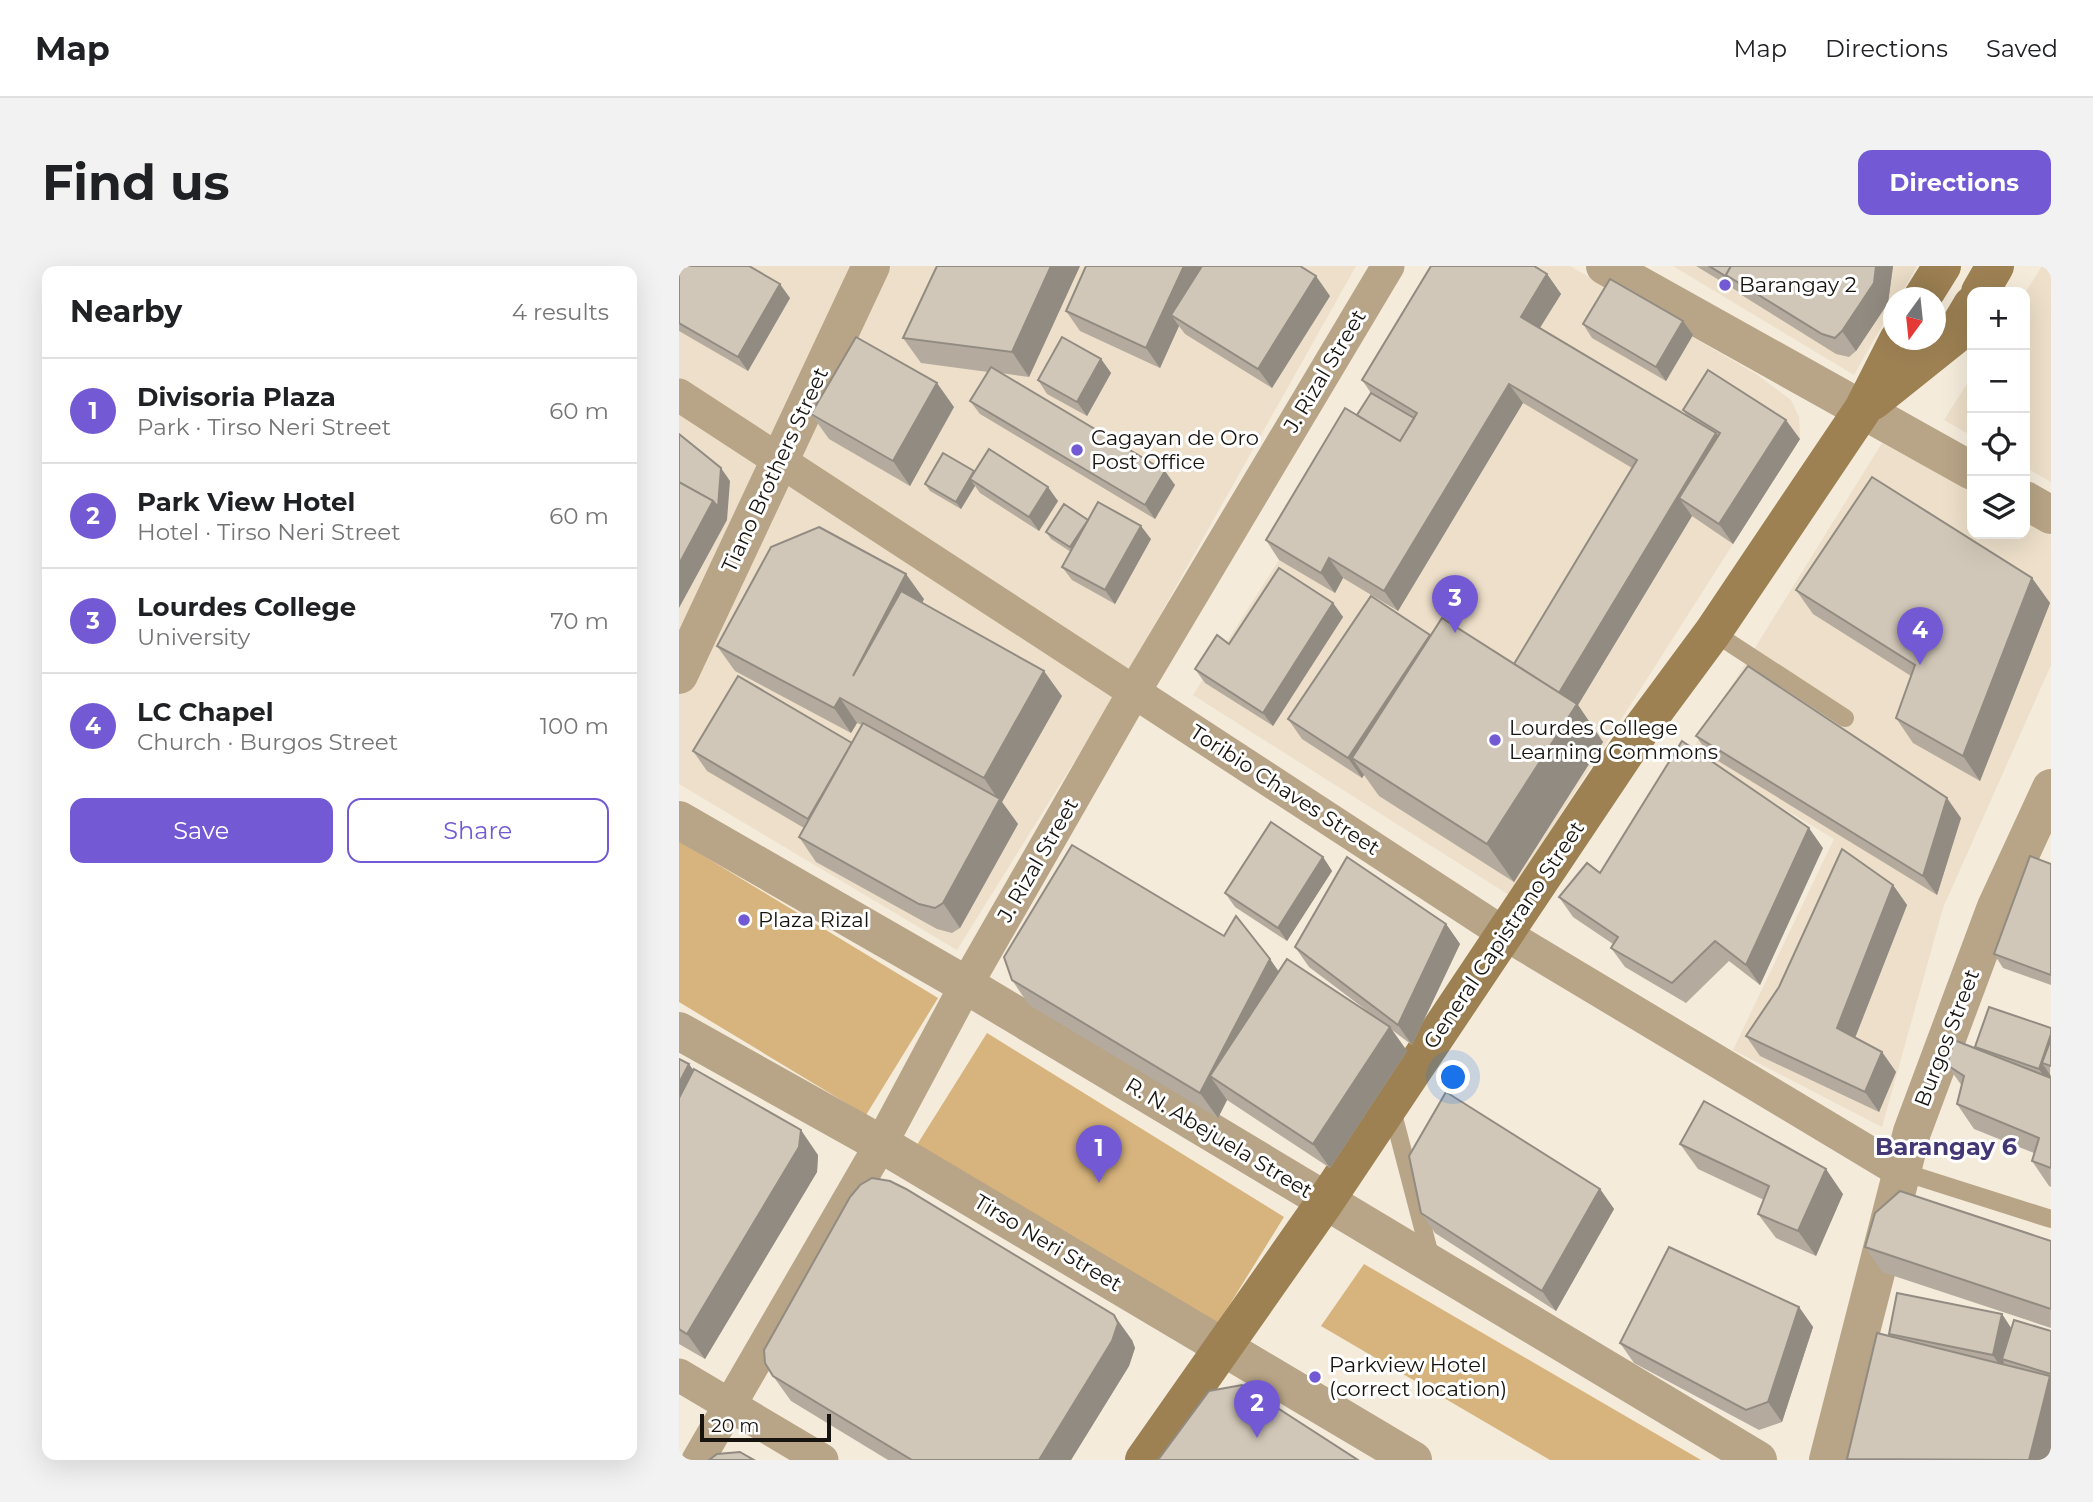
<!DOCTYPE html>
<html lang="en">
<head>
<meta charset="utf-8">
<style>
	:root { --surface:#fff; --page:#f2f2f2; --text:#202124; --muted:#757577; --line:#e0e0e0; --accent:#735ad4 }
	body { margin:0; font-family:Montserrat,sans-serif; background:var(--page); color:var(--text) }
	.controls { position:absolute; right:21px; top:21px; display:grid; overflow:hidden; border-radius:14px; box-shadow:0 7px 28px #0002 }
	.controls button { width:63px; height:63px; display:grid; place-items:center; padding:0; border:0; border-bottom:2px solid var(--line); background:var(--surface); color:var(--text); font:35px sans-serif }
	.compass { position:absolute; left:1204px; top:21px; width:63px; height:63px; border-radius:50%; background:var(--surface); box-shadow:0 7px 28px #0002; rotate:195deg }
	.scale { position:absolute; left:21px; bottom:18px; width:131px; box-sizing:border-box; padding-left:7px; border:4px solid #17130e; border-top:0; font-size:19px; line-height:24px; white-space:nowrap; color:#17130e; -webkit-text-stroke:5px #fff; paint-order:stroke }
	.you { position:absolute; left:775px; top:812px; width:24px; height:24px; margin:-18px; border:5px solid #fff; border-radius:50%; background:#1a73e8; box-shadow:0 0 0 10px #1a73e833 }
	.badge { display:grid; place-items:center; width:46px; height:46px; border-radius:50%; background:var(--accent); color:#fff; font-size:23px; font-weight:700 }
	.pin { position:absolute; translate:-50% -58px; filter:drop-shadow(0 2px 4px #0008) }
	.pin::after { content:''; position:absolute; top:37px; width:24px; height:21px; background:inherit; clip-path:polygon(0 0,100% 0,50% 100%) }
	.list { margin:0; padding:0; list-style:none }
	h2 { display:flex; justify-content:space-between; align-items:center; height:91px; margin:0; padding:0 28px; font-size:30px }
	h2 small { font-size:23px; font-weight:400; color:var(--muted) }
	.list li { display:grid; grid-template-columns:46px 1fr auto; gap:21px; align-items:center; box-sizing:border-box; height:105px; padding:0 28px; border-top:2px solid var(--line) }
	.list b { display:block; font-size:26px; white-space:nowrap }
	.list p { margin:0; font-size:23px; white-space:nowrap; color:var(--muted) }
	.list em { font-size:23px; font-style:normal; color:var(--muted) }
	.actions { display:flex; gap:14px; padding:21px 28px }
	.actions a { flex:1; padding:16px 0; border:2px solid var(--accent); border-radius:14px; text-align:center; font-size:24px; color:var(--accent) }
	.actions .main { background:var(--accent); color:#fff }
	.icon { flex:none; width:38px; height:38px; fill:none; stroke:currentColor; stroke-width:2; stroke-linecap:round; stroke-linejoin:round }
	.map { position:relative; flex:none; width:1372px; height:1194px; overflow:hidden; border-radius:14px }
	header { display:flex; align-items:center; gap:42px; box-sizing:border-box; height:98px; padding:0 35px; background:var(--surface); border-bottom:2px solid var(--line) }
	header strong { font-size:33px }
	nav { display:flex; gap:38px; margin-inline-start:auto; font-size:24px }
	.intro { display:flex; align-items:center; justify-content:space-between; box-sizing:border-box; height:168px; padding:0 42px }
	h1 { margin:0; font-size:49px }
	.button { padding:18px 32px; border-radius:14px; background:var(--accent); color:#fff; font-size:24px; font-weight:700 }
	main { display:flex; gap:42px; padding:0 42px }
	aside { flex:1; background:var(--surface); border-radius:14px; box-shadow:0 7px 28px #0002 }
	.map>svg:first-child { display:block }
	.built { fill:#eddfc9 }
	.green { fill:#d7b47d }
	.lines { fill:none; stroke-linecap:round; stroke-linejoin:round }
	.service { stroke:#b8a486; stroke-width:18 }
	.minor { stroke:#b8a486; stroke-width:33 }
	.tertiary { stroke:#b8a486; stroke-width:38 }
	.secondary { stroke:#9d8153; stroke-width:38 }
	.wall { fill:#b4ab9e }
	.shaded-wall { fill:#928b81 }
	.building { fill:#d1c7b8; stroke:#928b81; stroke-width:2 }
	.poi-dot { fill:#735ad4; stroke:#fff; stroke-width:2.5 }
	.labels { text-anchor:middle; stroke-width:6; stroke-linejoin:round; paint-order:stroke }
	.poi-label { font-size:21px; fill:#17130e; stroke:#fff; text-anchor:start }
	.street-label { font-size:21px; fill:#17130e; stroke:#fff }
	.quarter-label { font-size:24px; font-weight:bold; fill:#433875; stroke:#fff }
</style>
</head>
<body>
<header>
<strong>Map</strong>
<nav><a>Map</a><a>Directions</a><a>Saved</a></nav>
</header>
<div class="intro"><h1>Find us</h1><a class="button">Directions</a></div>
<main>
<aside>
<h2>Nearby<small>4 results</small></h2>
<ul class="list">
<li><span class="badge">1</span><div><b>Divisoria Plaza</b><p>Park · Tirso Neri Street</p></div><em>60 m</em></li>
<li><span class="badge">2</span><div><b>Park View Hotel</b><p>Hotel · Tirso Neri Street</p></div><em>60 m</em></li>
<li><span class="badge">3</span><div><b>Lourdes College</b><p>University</p></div><em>70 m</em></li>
<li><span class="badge">4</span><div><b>LC Chapel</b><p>Church · Burgos Street</p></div><em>100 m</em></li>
</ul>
<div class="actions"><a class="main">Save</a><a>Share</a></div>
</aside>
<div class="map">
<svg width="1372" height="1194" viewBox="0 0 1372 1194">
	<rect width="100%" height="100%" fill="#f4ebdb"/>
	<g class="built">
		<path d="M 0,0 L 677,0 L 431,438 L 278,684 L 0,518 Z"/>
		<path d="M 777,0 L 891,0 L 1077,108 L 1112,134 L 1120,151 L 1121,173 L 830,629 L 514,429 L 600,294 Z"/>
		<path d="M 994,0 L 1238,0 L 1220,31 L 1214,32 L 1214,40 L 1175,109 Z"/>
		<path d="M 1363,0 L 1372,0 L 1372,216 L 1346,201 L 1346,27 Z"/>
		<path d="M 1293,110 L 1293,170 L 1265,154 Z"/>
		<path d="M 1203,177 L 1293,226 L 1293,268 L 1346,268 L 1346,255 L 1372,269 L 1372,399 L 1264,642 L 1203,861 L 1054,784 L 1155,573 L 1053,511 L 1014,482 Z"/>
	</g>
	<g class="green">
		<path d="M 0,575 L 259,732 L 187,849 L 0,736 Z"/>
		<path d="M 308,767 L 605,951 L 533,1067 L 236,882 Z"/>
		<path d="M 685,998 L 1022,1194 L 871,1194 L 642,1060 Z"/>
	</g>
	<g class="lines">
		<g class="service">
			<path d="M 1034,366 L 1166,452"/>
			<path d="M 712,840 L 752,993"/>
			<path d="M 1221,905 L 1372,953"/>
		</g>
		<g class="minor">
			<path d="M 0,129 L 826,668 L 1221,905"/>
			<path d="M 0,1109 L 143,1194"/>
			<path d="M 19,1194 L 202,878 L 287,719 L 455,426 L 709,0"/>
		</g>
		<g class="tertiary">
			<path d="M 926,0 L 1293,205"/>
			<path d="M 1346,234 L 1372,249"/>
			<path d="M 0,409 L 192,0"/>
			<path d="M 0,554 L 287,719 L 1079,1194"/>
			<path d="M 0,765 L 202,878 L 734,1194"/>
			<path d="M 1149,1194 L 1233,866 L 1317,641 L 1372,522"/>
		</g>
		<g class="secondary">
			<path d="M 1301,26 L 1316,0"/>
			<path d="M 1243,32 L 1263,0"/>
			<path d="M 1194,135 L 1274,71 L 1293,39"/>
			<path d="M 465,1194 L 646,936 L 963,462 L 1034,366 L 1184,143 L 1219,74"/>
		</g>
	</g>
	<g class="wall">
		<path d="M 0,0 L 111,32 L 69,105 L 0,65 Z"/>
		<path d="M 401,0 L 350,111 L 322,107 L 496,219 L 476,253 L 301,148 L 291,135 L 309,106 L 242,97 L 224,72 Z"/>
		<path d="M 1017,0 L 1214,0 L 1209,37 L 1177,85 L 1170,91 L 1157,88 L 1061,28 L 1058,25 Z"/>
		<path d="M 868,8 L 882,28 L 861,62 L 1008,150 L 1004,144 L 1121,173 L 1054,278 L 1013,250 L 899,439 L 924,476 L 835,616 L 700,530 L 685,509 L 683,512 L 623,473 L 609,453 L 751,369 L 835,398 L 953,202 L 844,137 L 719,345 L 664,312 L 656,327 L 600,294 L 587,274 L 678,149 L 692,127 L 683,114 Z"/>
		<path d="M 651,30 L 593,122 L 506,68 L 500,60 L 481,102 L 401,65 L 387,45 Z"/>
		<path d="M 904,58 L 1014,69 L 987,115 L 913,72 Z"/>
		<path d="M 422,93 L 432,107 L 408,150 L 368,128 L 359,114 Z"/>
		<path d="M 275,141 L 231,220 L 150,173 L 132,148 Z"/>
		<path d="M 295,205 L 379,235 L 360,265 L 301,227 L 296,220 L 282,243 L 251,225 L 246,218 Z"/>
		<path d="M 409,254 L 472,273 L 436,338 L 393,314 L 383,301 L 392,286 L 372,273 L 367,266 Z"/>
		<path d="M 1353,312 L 1371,337 L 1301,515 L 1234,477 L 1217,452 L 1232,410 L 1134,348 L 1117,324 Z"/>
		<path d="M 245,333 L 243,337 L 383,430 L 323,536 L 339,558 L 281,662 L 273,667 L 258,663 L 137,596 L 120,571 L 125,562 L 28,505 L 14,485 L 173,477 L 183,459 L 178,457 L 172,467 L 56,405 L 38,380 Z"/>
		<path d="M 654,337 L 664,351 L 594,460 L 526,417 L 516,403 L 550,378 Z"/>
		<path d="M 1017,470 L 1282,552 L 1258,629 L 1031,490 Z"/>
		<path d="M 1144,582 L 1081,719 L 1050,695 L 1007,737 L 946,701 L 932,682 L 934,678 L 894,651 L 880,631 L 921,607 Z"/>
		<path d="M 644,591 L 653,605 L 608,675 L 556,641 L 546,627 Z"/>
		<path d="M 1372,598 L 1372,719 L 1324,702 L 1315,688 Z"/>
		<path d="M 1214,619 L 1228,639 L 1176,772 L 1203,786 L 1217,806 L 1200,846 L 1081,790 L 1067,770 Z"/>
		<path d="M 767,658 L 781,678 L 733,779 L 713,764 L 728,785 L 651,902 L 548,834 L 539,852 L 350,739 L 333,714 L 545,670 L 591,693 L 600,706 L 695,750 L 630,701 L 616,681 Z"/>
		<path d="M 1372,762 L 1371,812 L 1372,921 L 1370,920 L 1353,895 L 1355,887 L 1295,863 L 1278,838 L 1283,820 L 1268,799 L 1297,783 L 1296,781 Z"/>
		<path d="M 0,793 L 15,804 L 139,889 L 138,906 L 26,1093 L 0,1078 Z"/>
		<path d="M 1001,878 L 1164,928 L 1137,990 L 1097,972 L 1079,948 L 1085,934 L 1019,903 Z"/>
		<path d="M 921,923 L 935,943 L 877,1045 L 756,967 L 742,947 Z"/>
		<path d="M 1372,975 L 1372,1062 L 1203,1006 L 1186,981 Z"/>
		<path d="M 1120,1041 L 1134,1061 L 1103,1156 L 1080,1164 L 955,1097 L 941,1077 Z"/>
		<path d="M 1323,1048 L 1332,1062 L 1372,1065 L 1372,1182 L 1369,1194 L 1168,1194 L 1212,1071 L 1210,1068 Z"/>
		<path d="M 453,1074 L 456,1082 L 450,1100 L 392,1194 L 209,1194 L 112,1135 L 94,1110 Z"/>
	</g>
	<g class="shaded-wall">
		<path d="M 372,0 L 401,0 L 350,111 L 333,86 Z"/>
		<path d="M 505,0 L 527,0 L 492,49 L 500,60 L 481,102 L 467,82 Z"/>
		<path d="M 1197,0 L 1214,0 L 1209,37 L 1177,85 L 1163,65 Z"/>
		<path d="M 868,8 L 882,28 L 855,71 L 842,51 Z"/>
		<path d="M 637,10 L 651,30 L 593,122 L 579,103 Z"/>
		<path d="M 101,18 L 111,32 L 69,105 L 59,91 Z"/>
		<path d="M 1004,55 L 1014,69 L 987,115 L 977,101 Z"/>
		<path d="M 422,93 L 432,107 L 408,150 L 398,136 Z"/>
		<path d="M 258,117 L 275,141 L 231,220 L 214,195 Z"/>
		<path d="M 830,118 L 844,137 L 719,345 L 705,325 Z"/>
		<path d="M 1107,154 L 1121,173 L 1054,278 L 1040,258 Z"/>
		<path d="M 1037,167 L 1051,187 L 1000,232 L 1013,250 L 899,439 L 924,476 L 835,616 L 808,578 L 878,431 Z"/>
		<path d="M 42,202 L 51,215 L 48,254 L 0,342 L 0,298 Z"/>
		<path d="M 295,205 L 291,213 L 296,220 L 282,243 L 277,236 Z"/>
		<path d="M 486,205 L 496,219 L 476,253 L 466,239 Z"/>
		<path d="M 369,221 L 379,235 L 360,265 L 350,251 Z"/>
		<path d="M 409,254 L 396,288 L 391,281 Z"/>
		<path d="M 462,260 L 472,273 L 436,338 L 426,324 Z"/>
		<path d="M 650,292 L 664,312 L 656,327 L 642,307 Z"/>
		<path d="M 227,308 L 245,333 L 191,435 L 174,410 Z"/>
		<path d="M 1353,312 L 1371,337 L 1301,515 L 1284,490 Z"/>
		<path d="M 654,337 L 664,351 L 594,460 L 584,447 Z"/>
		<path d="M 751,369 L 765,389 L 673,492 L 685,509 L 683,512 L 669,492 Z"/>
		<path d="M 365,405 L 383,430 L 323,536 L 339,558 L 281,662 L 264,637 L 320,535 L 305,512 Z"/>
		<path d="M 161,432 L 178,457 L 172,467 L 155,442 Z"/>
		<path d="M 1268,532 L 1282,552 L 1258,629 L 1244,610 Z"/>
		<path d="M 1130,562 L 1144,582 L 1081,719 L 1067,699 Z"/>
		<path d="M 644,591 L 653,605 L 608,675 L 599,662 Z"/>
		<path d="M 1214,619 L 1228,639 L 1172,782 L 1158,762 Z"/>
		<path d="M 767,658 L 781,678 L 733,779 L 719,759 Z"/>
		<path d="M 591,693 L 608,718 L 531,810 L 548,834 L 539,852 L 521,827 Z"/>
		<path d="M 711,761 L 728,785 L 651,902 L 634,878 Z"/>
		<path d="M 1372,768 L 1372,800 L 1363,797 L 1372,810 L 1369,817 L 1360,803 Z"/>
		<path d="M 1203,786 L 1217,806 L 1200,846 L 1186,826 Z"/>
		<path d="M 10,798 L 28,823 L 0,874 L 0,817 Z"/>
		<path d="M 122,864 L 139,889 L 138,906 L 26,1093 L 8,1068 Z"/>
		<path d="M 1147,903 L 1164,928 L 1137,990 L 1119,965 Z"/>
		<path d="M 921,923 L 935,943 L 877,1045 L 863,1025 Z"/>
		<path d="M 1120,1041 L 1134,1061 L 1103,1156 L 1089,1136 Z"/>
		<path d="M 1323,1048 L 1332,1062 L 1323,1093 L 1325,1096 L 1323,1103 L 1314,1089 Z"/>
		<path d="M 435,1049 L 453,1074 L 456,1082 L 450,1100 L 392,1194 L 360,1194 Z"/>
		<path d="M 1371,1110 L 1372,1111 L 1372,1182 L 1369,1194 L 1350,1194 Z"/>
	</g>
	<g class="building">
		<path d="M 0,0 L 70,0 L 101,18 L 59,91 L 0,57 Z"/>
		<path d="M 258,0 L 372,0 L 333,86 L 224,72 Z"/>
		<path d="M 407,0 L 505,0 L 467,82 L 387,45 Z"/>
		<path d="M 523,0 L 621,0 L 637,10 L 579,103 L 492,49 Z"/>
		<path d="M 752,0 L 855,0 L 868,8 L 842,51 L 1037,167 L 880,427 L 835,398 L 958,194 L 830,118 L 705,325 L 650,292 L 642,307 L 587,274 L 666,142 L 721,175 L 738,147 L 683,114 Z"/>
		<path d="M 1030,0 L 1052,0 L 1047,9 L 1048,11 Z"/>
		<path d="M 1052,0 L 1197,0 L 1195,17 L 1163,65 L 1156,72 L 1143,68 L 1047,9 Z"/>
		<path d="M 931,13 L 1004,55 L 977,101 L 904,58 Z"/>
		<path d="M 177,71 L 258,117 L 214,195 L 132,148 Z"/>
		<path d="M 383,71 L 422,93 L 398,136 L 359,114 Z"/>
		<path d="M 312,101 L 486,205 L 466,239 L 291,135 Z"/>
		<path d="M 1029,104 L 1107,154 L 1040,258 L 1000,232 L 1041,167 L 1004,144 Z"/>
		<path d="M 692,127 L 735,152 L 721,175 L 678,149 Z"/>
		<path d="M 0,168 L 42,202 L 39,241 L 34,235 L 0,216 Z"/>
		<path d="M 310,183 L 369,221 L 350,251 L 291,213 Z"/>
		<path d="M 264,187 L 295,205 L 277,236 L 246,218 Z"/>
		<path d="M 1193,211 L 1353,312 L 1284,490 L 1217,452 L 1236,399 L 1117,324 Z"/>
		<path d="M 0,216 L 34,235 L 0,298 Z"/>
		<path d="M 419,236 L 462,260 L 426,324 L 383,301 Z"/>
		<path d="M 385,238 L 409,254 L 391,281 L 367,266 Z"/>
		<path d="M 140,261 L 227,308 L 174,410 L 222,325 L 365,405 L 305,512 L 161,432 L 155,442 L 38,380 L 92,281 Z"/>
		<path d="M 600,302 L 654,337 L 584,447 L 516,403 L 538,369 L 550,378 Z"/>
		<path d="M 692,330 L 751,369 L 669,492 L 609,453 Z"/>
		<path d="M 763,352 L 898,438 L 808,578 L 673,492 Z"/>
		<path d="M 1069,400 L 1268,532 L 1244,610 L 1017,470 Z"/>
		<path d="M 59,410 L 173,477 L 129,553 L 14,485 Z"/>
		<path d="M 184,457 L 321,533 L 264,637 L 256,642 L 240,638 L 120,571 Z"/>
		<path d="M 1003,475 L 1130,562 L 1067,699 L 1036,675 L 993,717 L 932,682 L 939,671 L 880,631 L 908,597 L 921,607 Z"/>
		<path d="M 592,556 L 644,591 L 599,662 L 546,627 Z"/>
		<path d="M 393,579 L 545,670 L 557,650 L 591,693 L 521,827 L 333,714 L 325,691 Z"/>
		<path d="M 1163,583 L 1214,619 L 1158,762 L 1203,786 L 1186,826 L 1067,770 L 1100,721 Z"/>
		<path d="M 1351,590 L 1372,598 L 1372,709 L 1315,688 Z"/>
		<path d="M 668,591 L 767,658 L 719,759 L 616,681 Z"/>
		<path d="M 608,693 L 711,761 L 634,878 L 531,810 Z"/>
		<path d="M 1310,741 L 1372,762 L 1372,768 L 1360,803 L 1296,781 Z"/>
		<path d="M 1372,773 L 1372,800 L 1363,797 Z"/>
		<path d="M 1275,774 L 1372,812 L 1372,902 L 1353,895 L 1360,872 L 1278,838 L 1285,810 L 1268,799 Z"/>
		<path d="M 0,793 L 10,798 L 0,817 Z"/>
		<path d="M 15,803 L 122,864 L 120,881 L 8,1068 L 0,1063 L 0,832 Z"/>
		<path d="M 767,826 L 921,923 L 863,1025 L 742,947 L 730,890 Z"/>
		<path d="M 1025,835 L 1147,903 L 1119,965 L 1079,948 L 1090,920 L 1001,878 Z"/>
		<path d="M 193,912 L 211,915 L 227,923 L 435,1049 L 439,1057 L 433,1075 L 360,1194 L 233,1194 L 94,1110 L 86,1097 L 85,1084 L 171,931 L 181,919 Z"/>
		<path d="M 1221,925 L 1372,975 L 1372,1043 L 1186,981 L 1196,947 Z"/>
		<path d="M 990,981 L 1120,1041 L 1089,1136 L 1067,1144 L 941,1077 Z"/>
		<path d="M 1218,1027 L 1323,1048 L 1314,1089 L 1210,1068 Z"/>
		<path d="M 1335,1054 L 1372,1065 L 1372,1108 L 1323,1093 Z"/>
		<path d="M 1198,1067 L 1371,1110 L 1350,1194 L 1168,1193 Z"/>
		<path d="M 563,1119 L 679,1194 L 479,1194 L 530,1125 Z"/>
		<path d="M 61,1186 L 75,1194 L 30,1194 L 38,1188 Z"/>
	</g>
	<g class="poi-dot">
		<circle cx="1046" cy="19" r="7"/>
		<circle cx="398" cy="184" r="7"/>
		<circle cx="816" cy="474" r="7"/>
		<circle cx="65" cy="654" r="7"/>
		<circle cx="636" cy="1111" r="7"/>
	</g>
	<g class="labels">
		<g class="poi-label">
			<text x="1060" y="26">Barangay 2</text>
			<text x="412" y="179">Cagayan de Oro<tspan x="412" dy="24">Post Office</tspan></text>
			<text x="830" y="469">Lourdes College<tspan x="830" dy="24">Learning Commons</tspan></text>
			<text x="79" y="661">Plaza Rizal</text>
			<text x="650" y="1106">Parkview Hotel<tspan x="650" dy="24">(correct location)</tspan></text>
		</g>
		<g class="street-label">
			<text transform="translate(646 105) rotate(-59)" y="7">J. Rizal Street</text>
			<text transform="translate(96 204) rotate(-65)" y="7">Tiano Brothers Street</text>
			<text transform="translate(606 524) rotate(33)" y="7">Toribio Chaves Street</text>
			<text transform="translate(359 594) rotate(-60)" y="7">J. Rizal Street</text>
			<text transform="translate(825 669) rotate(-56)" y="7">General Capistrano Street</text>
			<text transform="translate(1268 772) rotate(-69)" y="7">Burgos Street</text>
			<text transform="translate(540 872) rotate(31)" y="7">R. N. Abejuela Street</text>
			<text transform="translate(369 977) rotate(31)" y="7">Tirso Neri Street</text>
		</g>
		<g class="quarter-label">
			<text x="1267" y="889">Barangay 6</text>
		</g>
	</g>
</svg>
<div class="controls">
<button>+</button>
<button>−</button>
<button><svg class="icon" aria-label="locate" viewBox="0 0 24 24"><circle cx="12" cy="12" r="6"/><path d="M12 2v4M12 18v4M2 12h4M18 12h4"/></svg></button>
<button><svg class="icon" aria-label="layers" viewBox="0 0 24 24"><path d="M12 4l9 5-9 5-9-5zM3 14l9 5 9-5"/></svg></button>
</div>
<svg class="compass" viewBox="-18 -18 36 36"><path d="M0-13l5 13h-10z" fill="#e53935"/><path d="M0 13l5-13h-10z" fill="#757577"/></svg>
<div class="scale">20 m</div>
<div class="you"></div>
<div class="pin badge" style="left:420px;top:917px">1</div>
<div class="pin badge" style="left:578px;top:1172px">2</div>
<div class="pin badge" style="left:776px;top:367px">3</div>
<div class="pin badge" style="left:1241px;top:399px">4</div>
</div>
</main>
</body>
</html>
